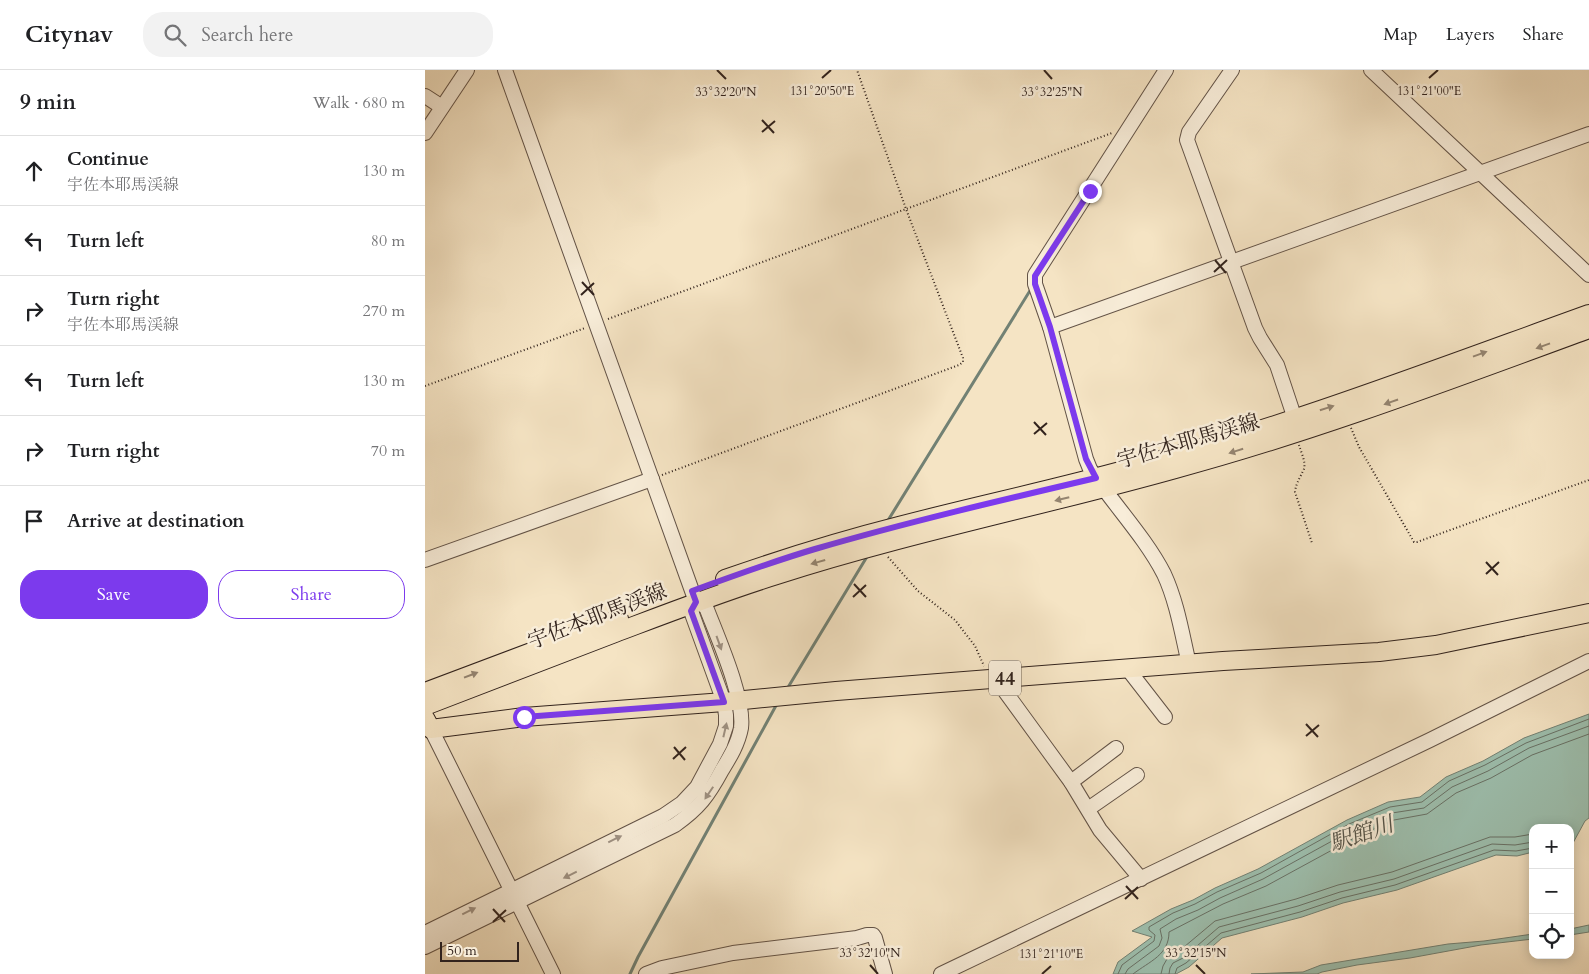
<!DOCTYPE html>
<html lang="en">
<head>
<meta charset="utf-8">
<style>
	:root { --surface:#fff; --page:#f2f2f2; --text:#202124; --muted:#757577; --line:#e0e0e0; --accent:#7c3aed }
	body { margin:0; font-family:Cardo,"Noto Serif JP",serif; background:var(--page); color:var(--text) }
	.controls { position:absolute; right:15px; bottom:15px; display:grid; overflow:hidden; border-radius:10px; box-shadow:0 2px 12px #0003 }
	.controls button { width:45px; height:45px; display:grid; place-items:center; padding:0; border:0; border-bottom:1px solid var(--line); background:var(--surface); color:var(--text); font:25px sans-serif }
	.scale { position:absolute; left:15px; bottom:12px; width:79px; box-sizing:border-box; padding-left:5px; border:2px solid #32231d; border-top:0; font-size:14px; line-height:18px; white-space:nowrap; color:#32231d; -webkit-text-stroke:4px #f8edd9; paint-order:stroke }
	.stop { position:absolute; width:15px; height:15px; margin:-11px; border:4px solid #7c3aed; border-radius:50%; background:#fff }
	.stop.end { background:#7c3aed; border-color:#fff; box-shadow:0 1px 5px #0008 }
	.list { margin:0; padding:0; list-style:none }
	h2 { display:flex; justify-content:space-between; align-items:center; height:65px; margin:0; padding:0 20px; font-size:21px }
	h2 small { font-size:16px; font-weight:400; color:var(--muted) }
	.list li { display:grid; grid-template-columns:32px 1fr auto; gap:15px; align-items:center; box-sizing:border-box; height:70px; padding:0 20px; border-top:1px solid var(--line) }
	.list b { display:block; font-size:19px; white-space:nowrap }
	.list p { margin:0; font-size:16px; white-space:nowrap; color:var(--muted) }
	.list em { font-size:16px; font-style:normal; color:var(--muted) }
	.actions { display:flex; gap:10px; padding:15px 20px }
	.actions a { flex:1; padding:11px 0; border:1px solid var(--accent); border-radius:20px; text-align:center; font-size:18px; color:var(--accent) }
	.actions .main { background:var(--accent); color:#fff }
	.icon { flex:none; width:28px; height:28px; fill:none; stroke:currentColor; stroke-width:2; stroke-linecap:round; stroke-linejoin:round }
	.map { position:relative; flex:none; width:1164px; height:904px; overflow:hidden }
	header { display:flex; align-items:center; gap:30px; box-sizing:border-box; height:70px; padding:0 25px; background:var(--surface); border-bottom:1px solid var(--line) }
	header strong { font-size:24px }
	nav { display:flex; gap:28px; margin-inline-start:auto; font-size:18px }
	.search { width:350px; height:45px; background:var(--page); display:flex; align-items:center; gap:12px; box-sizing:border-box; padding:0 18px; border-radius:20px; color:var(--muted); font-size:19px }
	main { display:flex }
	aside { flex:1; background:var(--surface) }
	.map>svg:first-child { display:block }
	.water { fill:#9dbfae; stroke:#728174 }
	.lines { fill:none; stroke-linecap:round; stroke-linejoin:round }
	.shore { stroke:#687166; stroke-width:1 }
	.stream { stroke:#728174; stroke-width:3 }
	.minor-casing { stroke:#635347; stroke-width:16 }
	.major-casing { stroke:#32231d; stroke-width:20 }
	.path { stroke:#32231d; stroke-width:2; stroke-dasharray:1 2.5; stroke-linecap:butt }
	.minor { stroke:#f8edd9; stroke-width:14 }
	.major { stroke:#f5e4c4; stroke-width:18 }
	.oneway { fill:#948470 }
	.oneway2 { fill:#9f9284 }
	.route { stroke:#7c3aed; stroke-width:6 }
	.ticks { fill:none; stroke:#32231d; stroke-width:2 }
	.labels { text-anchor:middle; stroke-width:5; stroke-linejoin:round; paint-order:stroke }
	.shield { fill:#f8edd9; stroke:#6d6055; stroke-width:1 }
	.shield-label { font-size:20px; font-weight:bold; fill:#32231d }
	.street-label { font-size:21px; fill:#32231d; stroke:#f8edd9 }
	.water-label { font-size:22px; font-style:italic; fill:#525248; stroke:#f8edd9 }
	.ticks-label { font-size:12px; text-anchor:middle; fill:#32231d; stroke:#f8edd9; stroke-width:5; stroke-linejoin:round; paint-order:stroke }
</style>
</head>
<body>
<header>
<strong>Citynav</strong>
<div class="search"><svg class="icon" aria-label="search" viewBox="0 0 24 24"><circle cx="10" cy="10" r="6"/><path d="M15 15l6 6"/></svg>Search here</div>
<nav><a>Map</a><a>Layers</a><a>Share</a></nav>
</header>
<main>
<aside>
<h2>9 min<small>Walk · 680 m</small></h2>
<ul class="list">
<li><svg class="icon" aria-label="ahead" viewBox="0 0 24 24"><path d="M12 20V5M6 11l6-6 6 6"/></svg><div><b>Continue</b><p>宇佐本耶馬渓線</p></div><em>130 m</em></li>
<li><svg class="icon" aria-label="left" viewBox="0 0 24 24"><path d="M17 20v-9H6M10 6l-5 5 5 5"/></svg><div><b>Turn left</b></div><em>80 m</em></li>
<li><svg class="icon" aria-label="right" viewBox="0 0 24 24"><path d="M7 20v-9h11M14 6l5 5-5 5"/></svg><div><b>Turn right</b><p>宇佐本耶馬渓線</p></div><em>270 m</em></li>
<li><svg class="icon" aria-label="left" viewBox="0 0 24 24"><path d="M17 20v-9H6M10 6l-5 5 5 5"/></svg><div><b>Turn left</b></div><em>130 m</em></li>
<li><svg class="icon" aria-label="right" viewBox="0 0 24 24"><path d="M7 20v-9h11M14 6l5 5-5 5"/></svg><div><b>Turn right</b></div><em>70 m</em></li>
<li><svg class="icon" aria-label="arrive" viewBox="0 0 24 24"><path d="M6 21V4h12l-3 4 3 4H6"/></svg><div><b>Arrive at destination</b></div></li>
</ul>
<div class="actions"><a class="main">Save</a><a>Share</a></div>
</aside>
<div class="map">
<svg width="1164" height="904" viewBox="0 0 1164 904">
	<rect width="100%" height="100%" fill="#f5e4c4"/>
	<filter id="stains"><feTurbulence type="fractalNoise" baseFrequency=".004" numOctaves="4"/><feColorMatrix values="0 0 0 0 .2 0 0 0 0 .09 0 0 0 0 .02 0 0 0 .5 -.17"/></filter>
	<radialGradient id="worn" r=".72"><stop offset=".6" stop-color="#630" stop-opacity="0"/><stop offset="1" stop-color="#630" stop-opacity=".3"/></radialGradient>
	<g class="water">
		<path d="M 1164,644 L 1164,748 L 1160,751 L 1148,773 L 1145,774 L 1145,758 L 1108,758 L 1108,782 L 1092,786 L 1071,785 L 972,820 L 918,833 L 877,847 L 797,868 L 764,897 L 751,904 L 688,904 L 693,892 L 727,867 L 707,861 L 746,839 L 768,830 L 790,818 L 833,799 L 922,750 L 963,732 L 995,727 L 1021,707 L 1058,691 L 1099,668 Z"/>
		<path d="M 1164,855 L 1164,862 L 1145,865 L 1145,859 Z"/>
		<path d="M 1108,864 L 1108,869 L 1056,875 L 985,888 L 932,895 L 897,902 L 892,904 L 826,904 L 878,902 L 896,895 L 1023,874 L 1059,871 Z"/>
	</g>
	<g class="lines">
		<g class="shore">
			<path d="M 693,904 L 697,895 L 729,871 L 730,865 L 724,860 L 724,857 L 748,843 L 770,834 L 792,822 L 836,803 L 924,754 L 965,737 L 997,732 L 1024,711 L 1060,695 L 1101,673 L 1164,649"/>
			<path d="M 700,904 L 703,899 L 734,876 L 737,868 L 735,859 L 751,849 L 773,840 L 795,828 L 838,809 L 927,760 L 967,743 L 999,738 L 1027,717 L 1063,701 L 1104,678 L 1164,656"/>
			<path d="M 708,904 C 725,891 744,885 744,862 L 798,834 L 841,816 L 931,767 L 969,750 L 1002,744 L 1031,723 L 1066,708 L 1107,685 L 1164,664"/>
			<path d="M 736,904 L 738,896 L 742,889 L 753,882 L 790,851 L 871,829 L 913,815 L 967,802 L 1065,767 L 1090,767 L 1108,764"/>
			<path d="M 744,904 L 745,898 L 748,893 L 758,888 L 794,857 L 873,836 L 915,822 L 969,809 L 1067,774 L 1090,775 L 1108,772"/>
			<path d="M 750,904 L 752,898 L 761,893 L 796,863 L 875,842 L 917,828 L 970,815 L 1069,780 L 1091,781 L 1108,778"/>
		</g>
		<g class="stream">
			<path d="M 462,452 L 606,219"/>
			<path d="M 362,619 L 443,485"/>
			<path d="M 205,904 L 213,887 L 353,632"/>
		</g>
		<g class="minor-casing">
			<g id="minor">
				<path d="M 741,0 L 610,205 L 610,214 L 625,257 L 661,389 L 665,399 C 688,434 720,467 739,504 C 752,532 757,564 764,594"/>
				<path d="M 807,0 L 764,62 L 762,70 L 830,258 L 835,268 L 852,295 L 870,349"/>
				<path d="M 946,0 L 1164,205"/>
				<path d="M 0,26 L 17,37"/>
				<path d="M 0,63 L 42,0"/>
				<path d="M 625,257 L 1164,64"/>
				<path d="M 0,490 L 227,409"/>
				<path d="M 702,598 L 740,647"/>
				<path d="M 571,609 L 646,712 L 675,760 L 716,809"/>
				<path d="M 6,659 L 128,904"/>
				<path d="M 646,712 L 691,678"/>
				<path d="M 663,739 L 712,705"/>
				<path d="M 0,863 L 238,746 L 257,733 L 272,717 L 295,674 L 301,656 L 301,645 L 299,632 L 266,541 L 271,532"/>
				<path d="M 0,877 L 250,755 C 274,738 283,726 297,700 C 305,687 313,674 316,658 C 320,628 292,566 281,537 L 271,532 L 80,0"/>
				<path d="M 221,904 L 237,898 L 308,883 L 432,868 L 442,865 L 448,865 L 450,868 L 460,904"/>
				<path d="M 516,904 L 1005,670 L 1164,591"/>
			</g>
		</g>
		<g class="major-casing">
			<g id="major">
				<path d="M 300,509 C 357,489 415,471 474,456 C 550,436 627,420 703,399 C 860,357 1011,299 1164,244"/>
				<path d="M 0,622 L 194,549"/>
				<path d="M 0,636 C 63,612 126,587 190,563 C 243,543 297,522 352,505 C 483,463 618,436 750,399 C 891,361 1027,309 1164,259"/>
				<path d="M 0,648 L 6,659 L 99,647 L 299,632 L 411,621 L 798,591 L 954,582 L 1011,575 L 1164,543"/>
			</g>
		</g>
		<g class="path">
			<path d="M 183,249 L 687,63"/>
			<path d="M 0,316 L 160,258"/>
			<path d="M 926,358 L 934,377 L 989,472 L 992,472 L 1164,410"/>
			<path d="M 874,375 C 876,382 881,392 879,399 C 875,408 871,413 870,422 L 887,473"/>
			<path d="M 237,405 L 534,295 L 538,292 L 538,288 L 481,139 L 432,0"/>
			<path d="M 463,487 L 493,521 L 530,550 L 550,576 L 559,596"/>
		</g>
		<use href="#minor" class="minor"/>
		<use href="#major" class="major"/>
	</g>
	<defs><path id="oneway-solid" d="M-6-.8H1V-3.2L6.5 0L1 3.2V.8H-6Z" transform="scale(1.25)"/></defs>
	<g class="oneway">
		<use href="#oneway-solid" transform="translate(1118 276) rotate(160)"/>
		<use href="#oneway-solid" transform="translate(1055 284) rotate(-20)"/>
		<use href="#oneway-solid" transform="translate(966 332) rotate(161)"/>
		<use href="#oneway-solid" transform="translate(902 338) rotate(-18)"/>
		<use href="#oneway-solid" transform="translate(811 381) rotate(163)"/>
		<use href="#oneway-solid" transform="translate(637 429) rotate(166)"/>
		<use href="#oneway-solid" transform="translate(393 492) rotate(164)"/>
		<use href="#oneway-solid" transform="translate(46 605) rotate(-21)"/>
	</g>
	<g class="oneway2">
		<use href="#oneway-solid" transform="translate(294 573) rotate(70)"/>
		<use href="#oneway-solid" transform="translate(300 660) rotate(-77)"/>
		<use href="#oneway-solid" transform="translate(284 723) rotate(124)"/>
		<use href="#oneway-solid" transform="translate(190 769) rotate(-26)"/>
		<use href="#oneway-solid" transform="translate(145 805) rotate(154)"/>
		<use href="#oneway-solid" transform="translate(44 841) rotate(-26)"/>
	</g>
	<g class="lines">
		<path class="route" d="M 99,647 L 299,632 L 266,541 L 271,532 L 267,521 C 308,506 349,491 390,479 C 483,452 577,430 671,408 L 661,389 L 625,257 L 610,214 L 610,206 L 665,121"/>
	</g>
	<path class="ticks" d="M 292,0 L 301,9M 619,0 L 627,9M 397,8 L 406,0M 1004,8 L 1013,0M 337,50 L 349,63M 337,62 L 350,51M 790,190 L 801,203M 789,202 L 802,190M 157,212 L 169,225M 156,225 L 169,213M 609,352 L 621,365M 609,364 L 622,353M 1061,492 L 1073,505M 1061,504 L 1074,492M 429,514 L 441,527M 428,527 L 441,515M 881,654 L 893,667M 881,666 L 894,655M 249,677 L 260,690M 248,689 L 261,677M 701,816 L 713,829M 700,829 L 713,817M 68,839 L 80,852M 68,852 L 81,840M 445,895 L 453,904M 771,895 L 780,904M 617,904 L 626,896"/>
	<g class="labels">
		<rect class="shield" x="564" y="590.5" width="32" height="35" rx="4"/>
		<g class="shield-label">
			<text x="580" y="615">44</text>
		</g>
		<g class="street-label">
			<text transform="translate(763 371) rotate(-16)" y="7">宇佐本耶馬渓線</text>
			<text transform="translate(172 546) rotate(-21)" y="7">宇佐本耶馬渓線</text>
		</g>
		<g class="water-label">
			<text transform="translate(936 763) rotate(-19)" y="8">駅館川</text>
		</g>
	</g>
	<g class="ticks-label">
		<text x="397" y="25">131°20'50"E</text>
		<text x="1004" y="25">131°21'00"E</text>
		<text x="301" y="26">33°32'20"N</text>
		<text x="627" y="26">33°32'25"N</text>
		<text x="445" y="887">33°32'10"N</text>
		<text x="771" y="887">33°32'15"N</text>
		<text x="626" y="888">131°21'10"E</text>
	</g>
	<rect width="100%" height="100%" filter="url(#stains)"/>
	<rect width="100%" height="100%" fill="url(#worn)"/>
</svg>
<div class="controls">
<button>+</button>
<button>−</button>
<button><svg class="icon" aria-label="locate" viewBox="0 0 24 24"><circle cx="12" cy="12" r="6"/><path d="M12 2v4M12 18v4M2 12h4M18 12h4"/></svg></button>
</div>
<div class="scale">50 m</div>
<div class="stop" style="left:99px;top:647px"></div>
<div class="stop end" style="left:665px;top:121px"></div>
</div>
</main>
</body>
</html>
